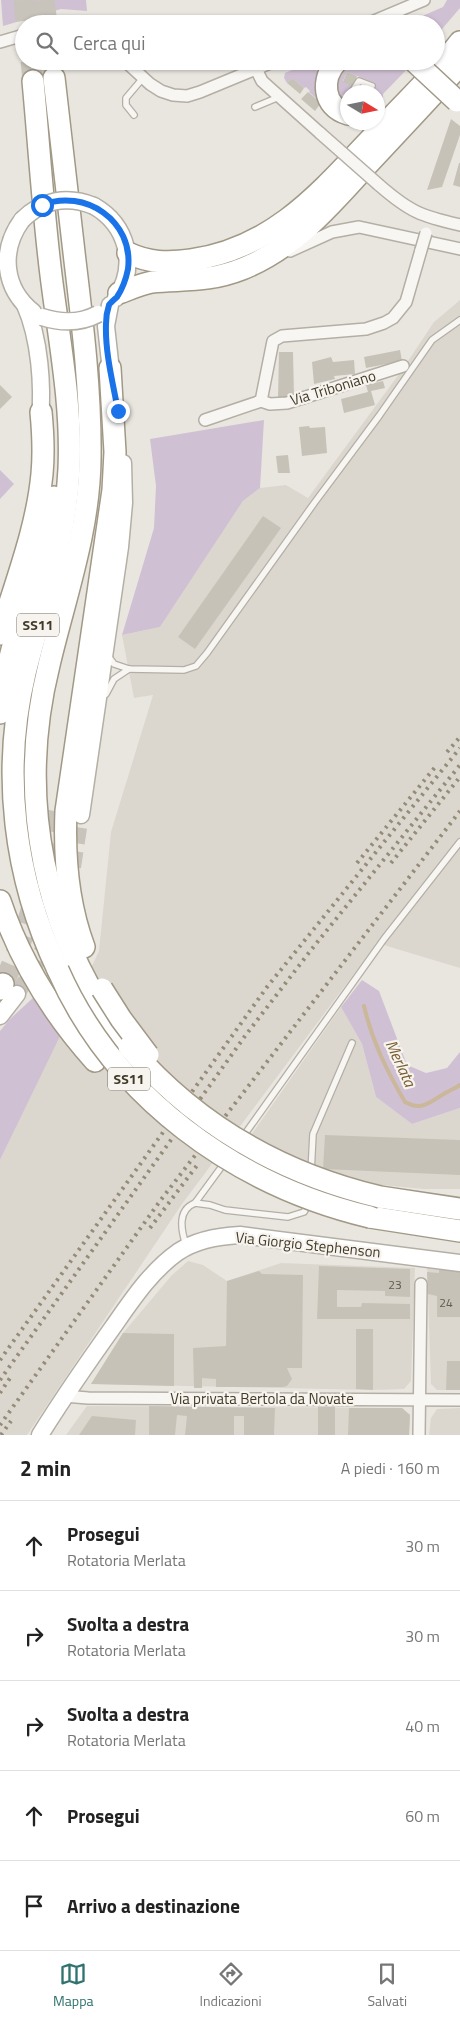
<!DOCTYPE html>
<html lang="it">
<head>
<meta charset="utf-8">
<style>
	:root { --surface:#fff; --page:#f6f6f6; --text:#222; --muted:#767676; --line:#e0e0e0; --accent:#2f726e }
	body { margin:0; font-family:"Titillium Web",sans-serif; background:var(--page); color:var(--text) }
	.compass { position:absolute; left:340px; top:85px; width:45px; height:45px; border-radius:50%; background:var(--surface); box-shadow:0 1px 4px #0004; rotate:100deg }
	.stop { position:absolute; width:15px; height:15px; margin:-11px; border:4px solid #1a73e8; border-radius:50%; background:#fff }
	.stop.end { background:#1a73e8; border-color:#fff; box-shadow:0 1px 5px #0008 }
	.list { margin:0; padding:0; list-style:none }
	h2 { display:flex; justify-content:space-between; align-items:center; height:65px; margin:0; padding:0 20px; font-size:21px }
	h2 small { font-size:16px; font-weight:400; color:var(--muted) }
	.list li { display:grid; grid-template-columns:32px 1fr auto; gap:15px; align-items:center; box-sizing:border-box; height:90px; padding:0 20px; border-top:1px solid var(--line) }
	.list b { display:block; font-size:19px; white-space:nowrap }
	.list p { margin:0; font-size:16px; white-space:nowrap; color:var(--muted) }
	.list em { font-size:16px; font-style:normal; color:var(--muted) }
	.icon { flex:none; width:28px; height:28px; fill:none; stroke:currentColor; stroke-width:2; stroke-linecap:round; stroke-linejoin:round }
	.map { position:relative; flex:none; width:460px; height:1435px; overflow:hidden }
	.search { position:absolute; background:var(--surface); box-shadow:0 1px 4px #0004; left:15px; right:15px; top:15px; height:55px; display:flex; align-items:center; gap:12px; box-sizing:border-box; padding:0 18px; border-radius:28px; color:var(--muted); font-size:19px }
	.sheet { height:515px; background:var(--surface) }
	nav { display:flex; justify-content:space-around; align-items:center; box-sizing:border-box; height:70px; border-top:1px solid var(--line); background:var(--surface); font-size:14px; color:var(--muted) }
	nav a { display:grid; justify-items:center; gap:2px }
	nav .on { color:var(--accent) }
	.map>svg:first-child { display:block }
	.built { fill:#dcd7ce }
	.green { fill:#d0c0d4 }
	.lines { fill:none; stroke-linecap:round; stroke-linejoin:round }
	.stream { stroke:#cbb799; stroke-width:4 }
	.building { fill:#c7c2b7 }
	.secondary-tunnel { stroke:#c8c4bb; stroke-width:16; stroke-dasharray:16 8; stroke-linecap:butt }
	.highway-tunnel { stroke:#c8c4bb; stroke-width:21; stroke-dasharray:21 11; stroke-linecap:butt }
	.lane-casing { stroke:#b4afa5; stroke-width:8 }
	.street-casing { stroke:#b4afa5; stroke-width:14 }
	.secondary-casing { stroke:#b4afa5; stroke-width:19 }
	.highway-casing { stroke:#a19986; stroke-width:24 }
	.lane { stroke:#f8f6f3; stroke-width:5.5 }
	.street { stroke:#f8f6f3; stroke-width:11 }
	.secondary { stroke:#fff; stroke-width:16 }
	.highway { stroke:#fff; stroke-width:21 }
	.rail { stroke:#948c78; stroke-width:4; stroke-dasharray:2.5 5; stroke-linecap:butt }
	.street-bridge-casing { stroke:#b4afa5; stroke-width:14; stroke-linecap:butt }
	.secondary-bridge-casing { stroke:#b4afa5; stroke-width:19; stroke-linecap:butt }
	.highway-bridge-casing { stroke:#a19986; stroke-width:24; stroke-linecap:butt }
	.street-bridge { stroke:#f8f6f3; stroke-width:11 }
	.secondary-bridge { stroke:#fff; stroke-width:16 }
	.highway-bridge { stroke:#fff; stroke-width:21 }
	.route { stroke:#1a73e8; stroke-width:6 }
	.labels { text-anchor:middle; stroke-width:4.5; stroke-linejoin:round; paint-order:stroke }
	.number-label { font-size:12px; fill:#635c4c }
	.shield { fill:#f7f4ef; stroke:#787264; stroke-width:1 }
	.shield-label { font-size:14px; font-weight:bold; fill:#423a28 }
	.street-label { font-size:15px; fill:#423a28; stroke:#f7f4ef }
	.water-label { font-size:16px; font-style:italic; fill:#785d30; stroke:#f7f4ef }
</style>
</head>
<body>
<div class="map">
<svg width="460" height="1435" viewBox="0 0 460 1435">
	<rect width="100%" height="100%" fill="#e9e6e0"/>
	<g class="built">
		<path d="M 460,300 L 460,968 L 377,943 L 182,1204 L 27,1435 L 0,1435 L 0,1160 L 99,951 L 111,832 L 153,695 L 134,698 L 122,635 L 160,627 L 243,501 L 260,488 L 286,485 L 308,498 L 402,370 L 434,322 Z"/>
		<path d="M 341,1007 L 362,1044 L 376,1097 L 412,1124 L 460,1108 L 460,1189 L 423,1189 L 352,1182 L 249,1138 Z"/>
		<path d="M 188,1261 L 203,1265 L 227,1281 L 281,1263 L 415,1268 L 411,1381 L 404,1389 L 373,1390 L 91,1384 L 123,1333 L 172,1275 Z"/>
		<path d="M 427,1266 L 460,1269 L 460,1390 L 437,1390 L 431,1384 Z"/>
		<path d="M 87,1406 L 402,1408 L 410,1415 L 409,1435 L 66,1435 Z"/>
		<path d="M 460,1408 L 460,1435 L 429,1435 L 431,1418 L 437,1409 Z"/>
	</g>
	<g class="green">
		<path d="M 1,0 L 86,0 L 87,11 L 61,9 L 3,26 Z"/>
		<path d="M 447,0 L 460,0 L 460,8 L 436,36 L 436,24 L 404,24 L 443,7 Z"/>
		<path d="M 348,61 L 408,61 L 411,65 L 383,94 L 383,102 L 378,107 L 378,92 L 373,92 L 375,83 L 347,72 L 343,81 L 353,87 L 338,99 L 333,78 L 343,64 Z"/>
		<path d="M 306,64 L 323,74 L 322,106 L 319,105 L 321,103 L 309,92 L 310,91 L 306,87 L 304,88 L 292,78 L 287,83 L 284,78 L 285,73 Z"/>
		<path d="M 264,420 L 260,488 L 243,501 L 160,627 L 122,635 L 154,528 L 156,486 L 150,439 Z"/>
		<path d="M 0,470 L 14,484 L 0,499 Z"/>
		<path d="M 362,980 L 379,991 L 407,1065 L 426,1073 L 447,1068 L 460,1052 L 460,1108 L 412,1124 L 376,1097 L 362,1044 L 341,1007 Z"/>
		<path d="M 34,997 L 61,1034 L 0,1160 L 0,1031 L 10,1019 Z"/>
	</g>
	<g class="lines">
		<path class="stream" d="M 364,1006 C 372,1041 387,1071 405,1102 C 421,1111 429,1103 442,1095 C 448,1091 454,1089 460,1085"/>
	</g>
	<g class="building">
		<path d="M 347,72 L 357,76 L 353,87 L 343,82 Z"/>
		<path d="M 292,78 L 304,88 L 300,94 L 287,83 Z"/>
		<path d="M 361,85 L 374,90 L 373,92 L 359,89 Z"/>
		<path d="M 308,92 L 321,103 L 315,111 L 301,99 Z"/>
		<path d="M 451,119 L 460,126 L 460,135 L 442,187 L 427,190 Z"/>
		<path d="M 459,163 L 460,163 L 460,187 L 453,185 Z"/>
		<path d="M 400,350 L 402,361 L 366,368 L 364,357 Z"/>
		<path d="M 279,352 L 293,352 L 294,396 L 278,399 Z"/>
		<path d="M 331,357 L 333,362 L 354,360 L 355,374 L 334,376 L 335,379 L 314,384 L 312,362 Z"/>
		<path d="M 383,381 L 385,388 L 371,391 L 375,405 L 344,413 L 341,399 L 368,392 L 366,385 Z"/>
		<path d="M 0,385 L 12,397 L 0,409 Z"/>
		<path d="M 309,426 L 310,428 L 325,427 L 327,453 L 302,456 L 299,427 Z"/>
		<path d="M 288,455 L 290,473 L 278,473 L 276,456 Z"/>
		<path d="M 263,516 L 281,528 L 195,649 L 178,637 Z"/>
		<path d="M 325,1135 L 460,1140 L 460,1175 L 323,1169 Z"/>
		<path d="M 319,1266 L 410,1269 L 410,1297 L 385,1296 L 385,1291 L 337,1290 L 337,1307 L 361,1307 L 362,1303 L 410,1304 L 410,1319 L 317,1319 Z"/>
		<path d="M 439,1267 L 460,1269 L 460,1317 L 437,1317 L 437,1296 L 428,1294 L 427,1272 L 439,1273 Z"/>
		<path d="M 259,1271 L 262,1274 L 303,1275 L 302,1368 L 287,1368 L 292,1379 L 287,1386 L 283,1387 L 216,1387 L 216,1379 L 202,1378 L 202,1388 L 194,1388 L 193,1348 L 226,1346 L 227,1281 Z"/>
		<path d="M 356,1329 L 373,1329 L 373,1390 L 356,1389 Z"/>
		<path d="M 123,1333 L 174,1334 L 174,1386 L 91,1384 Z"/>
		<path d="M 447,1361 L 460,1361 L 460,1390 L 446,1390 Z"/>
		<path d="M 149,1406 L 275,1408 L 274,1435 L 244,1435 L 244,1416 L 234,1416 L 234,1435 L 185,1435 L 187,1416 L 177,1415 L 175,1435 L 149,1435 Z"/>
		<rect x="318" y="1407" width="17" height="28"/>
		<path d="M 349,1408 L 402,1408 L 410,1415 L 409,1435 L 348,1435 Z"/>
		<path d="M 92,1416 L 136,1420 L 135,1435 L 79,1435 Z"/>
	</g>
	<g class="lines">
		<g class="secondary-tunnel">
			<path d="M 73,867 L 81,815"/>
			<path d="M 17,994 L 33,969 L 49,937"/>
		</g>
		<g class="highway-tunnel">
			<path d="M 24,0 L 26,24"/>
			<path d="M 44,0 L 47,24"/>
			<path d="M 31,61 L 33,81"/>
			<path d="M 52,61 L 54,78"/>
			<path d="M 3,984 C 32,923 42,872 53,806"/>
		</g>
		<g class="lane-casing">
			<g id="lane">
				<path d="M 352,92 L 359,81 L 372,86"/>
				<path d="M 339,105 L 348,97"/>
				<path d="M 255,107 L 279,97"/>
				<path d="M 134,115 L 126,105 L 126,98 L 143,78"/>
				<path d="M 108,656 L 114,664 L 129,669 L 184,670 L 196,666 L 207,653 L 315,502 L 379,416 L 432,340 L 460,320"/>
				<path d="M 106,694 L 114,679 L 129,669"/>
				<path d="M 242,1138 L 384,939 L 460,842"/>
				<path d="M 311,1172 L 313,1134 L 352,1043"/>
				<path d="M 195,1203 L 225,1162"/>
				<path d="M 186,1245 C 181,1230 177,1210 195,1203 L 210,1205 L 225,1210 L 288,1217 L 304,1212 L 309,1203"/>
			</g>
		</g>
		<g class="street-casing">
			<g id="street">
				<path d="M 367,24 L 424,0"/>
				<path d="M 0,42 L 24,35"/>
				<path d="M 125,61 L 150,84 L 161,91 L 173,95 L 187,96 L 200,92 L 275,61"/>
				<path d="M 256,69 L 262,81 L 320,133"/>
				<path d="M 379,185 C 410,212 421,216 460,225"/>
				<path d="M 290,251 L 332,232 L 359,227 L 460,249"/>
				<path d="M 261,401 L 273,341 L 282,336 L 366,329 L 384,323 L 393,318 L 406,302 L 421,250"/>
				<path d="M 205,420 L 261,401 L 270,404 L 287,403 L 403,366"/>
				<path d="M 64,1396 L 88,1398 L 460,1400"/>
				<path d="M 419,1435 L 421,1284"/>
			</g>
		</g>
		<g class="secondary-casing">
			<g id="secondary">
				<path d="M 94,206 C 127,225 138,265 116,298"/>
				<path d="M 22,220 C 0,250 3,288 33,312"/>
				<path d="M 25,305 C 40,339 43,386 40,422"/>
				<path d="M 110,305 L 106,326 L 112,380"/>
				<path d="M 81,815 L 120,547 L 124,503 L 123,463"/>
				<path d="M 0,1016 L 17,994"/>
				<path d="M 40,1435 C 63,1398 88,1362 113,1327 C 132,1300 151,1271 178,1252 C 196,1240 220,1236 240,1235 L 460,1263"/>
			</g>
		</g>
		<g class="highway-casing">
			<g id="highway">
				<path d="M 337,61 C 321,78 322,107 348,114"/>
				<path d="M 54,78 C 61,139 68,200 75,261 C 83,327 91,394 90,460 C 89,532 65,597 49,665 C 16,797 43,934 126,1043"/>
				<path d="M 33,81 C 39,145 43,211 51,275 C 59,340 72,404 69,469 C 66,540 42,605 25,673 C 1,772 14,878 58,970"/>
				<path d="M 128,253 C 149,263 168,263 191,260 C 278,248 326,185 383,126 C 409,98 437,72 460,42"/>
				<path d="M 119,293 C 130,289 141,284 152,282 C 185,279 209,282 242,269 C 295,248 332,204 369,163 C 400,130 430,98 460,65"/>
				<path d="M 0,634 C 16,581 37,528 42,474 C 44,453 43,433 41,412"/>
				<path d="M 0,713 C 8,639 40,570 54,497"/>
				<path d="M 0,901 C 20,961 53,1014 95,1061"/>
				<path d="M 84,947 C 68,904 64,857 66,811 L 113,490 L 115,452 L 110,368"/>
				<path d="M 0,989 L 3,984"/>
				<path d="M 380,1197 L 460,1209"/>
				<path d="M 370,1217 L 460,1231"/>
			</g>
		</g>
		<use href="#lane" class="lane"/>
		<use href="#street" class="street"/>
		<use href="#secondary" class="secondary"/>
		<use href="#highway" class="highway"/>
		<g class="rail">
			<path d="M 447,752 L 460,737"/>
			<path d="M 357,863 L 436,766"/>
			<path d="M 391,863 L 460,777"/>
			<path d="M 150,1228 L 198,1164"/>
			<path d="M 0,1360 L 267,987 L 460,748"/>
			<path d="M 0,1380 L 245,1036 L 311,950 L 460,765"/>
			<path d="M 0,1393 L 12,1375"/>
			<path d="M 0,1425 L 160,1201 L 460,811"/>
			<path d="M 1,1435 L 11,1421"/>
		</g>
		<g class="street-bridge-casing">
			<g id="street-bridge">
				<path d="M 320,133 L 379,185"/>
				<path d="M 421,250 L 426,233"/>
			</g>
		</g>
		<g class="secondary-bridge-casing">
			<g id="secondary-bridge">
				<path d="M 22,220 C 42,200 67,195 94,206"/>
				<path d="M 42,317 C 61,323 79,324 98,314"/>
			</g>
		</g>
		<g class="highway-bridge-casing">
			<g id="highway-bridge">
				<path d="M 414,61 L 457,101"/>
				<path d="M 58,970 C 114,1097 235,1185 370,1217"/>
				<path d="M 102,989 L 121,1019 L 148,1055"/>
				<path d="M 129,1047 C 196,1125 279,1173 380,1197"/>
			</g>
		</g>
		<use href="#street-bridge" class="street-bridge"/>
		<use href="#secondary-bridge" class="secondary-bridge"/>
		<use href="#highway-bridge" class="highway-bridge"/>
	</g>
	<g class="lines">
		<path class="route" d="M 42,205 C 85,188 134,221 128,269 C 126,279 123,288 117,297 C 115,299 111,302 109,305 C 107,311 106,319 106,324 C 105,353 113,383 118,411"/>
	</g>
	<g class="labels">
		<g class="number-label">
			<text x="395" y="1289">23</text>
			<text x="446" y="1307">24</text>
		</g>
		<g class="shield">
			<rect x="17" y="613.5" width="42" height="23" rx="4"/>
			<rect x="108" y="1067.5" width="42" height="23" rx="4"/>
		</g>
		<g class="shield-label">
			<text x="38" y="630">SS11</text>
			<text x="129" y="1084">SS11</text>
		</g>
		<g class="street-label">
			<text transform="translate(333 388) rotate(-17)" y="5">Via Triboniano</text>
			<text transform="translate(308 1245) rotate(6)" y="5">Via Giorgio Stephenson</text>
			<text x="262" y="1404">Via privata Bertola da Novate</text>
		</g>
		<g class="water-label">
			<text transform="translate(401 1063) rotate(65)" y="6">Merlata</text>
		</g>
	</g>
</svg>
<svg class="compass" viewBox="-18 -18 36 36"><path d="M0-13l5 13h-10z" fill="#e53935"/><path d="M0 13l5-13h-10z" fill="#767676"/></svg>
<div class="stop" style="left:42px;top:205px"></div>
<div class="stop end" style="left:118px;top:411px"></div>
<div class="search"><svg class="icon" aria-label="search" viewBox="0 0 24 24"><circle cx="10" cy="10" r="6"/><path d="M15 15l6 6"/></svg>Cerca qui</div>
</div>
<section class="sheet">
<h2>2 min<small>A piedi · 160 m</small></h2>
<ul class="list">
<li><svg class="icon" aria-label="ahead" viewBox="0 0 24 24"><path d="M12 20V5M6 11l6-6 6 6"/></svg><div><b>Prosegui</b><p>Rotatoria Merlata</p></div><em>30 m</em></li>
<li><svg class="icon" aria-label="right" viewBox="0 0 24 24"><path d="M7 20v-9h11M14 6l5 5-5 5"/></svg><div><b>Svolta a destra</b><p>Rotatoria Merlata</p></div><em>30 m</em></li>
<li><svg class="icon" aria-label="right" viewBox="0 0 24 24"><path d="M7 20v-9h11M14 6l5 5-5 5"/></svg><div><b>Svolta a destra</b><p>Rotatoria Merlata</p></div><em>40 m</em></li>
<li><svg class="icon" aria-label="ahead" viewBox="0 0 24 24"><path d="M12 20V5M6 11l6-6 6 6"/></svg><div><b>Prosegui</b></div><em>60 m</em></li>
<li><svg class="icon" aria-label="arrive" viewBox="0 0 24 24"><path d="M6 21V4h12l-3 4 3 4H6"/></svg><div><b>Arrivo a destinazione</b></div></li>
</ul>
</section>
<nav>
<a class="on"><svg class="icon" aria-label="map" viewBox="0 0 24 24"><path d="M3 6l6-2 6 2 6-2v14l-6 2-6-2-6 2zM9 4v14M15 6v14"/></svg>Mappa</a>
<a><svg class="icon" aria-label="directions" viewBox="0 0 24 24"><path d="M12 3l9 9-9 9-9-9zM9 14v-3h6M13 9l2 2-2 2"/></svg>Indicazioni</a>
<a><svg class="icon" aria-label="saved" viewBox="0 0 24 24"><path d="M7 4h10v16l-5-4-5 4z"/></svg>Salvati</a>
</nav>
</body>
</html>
